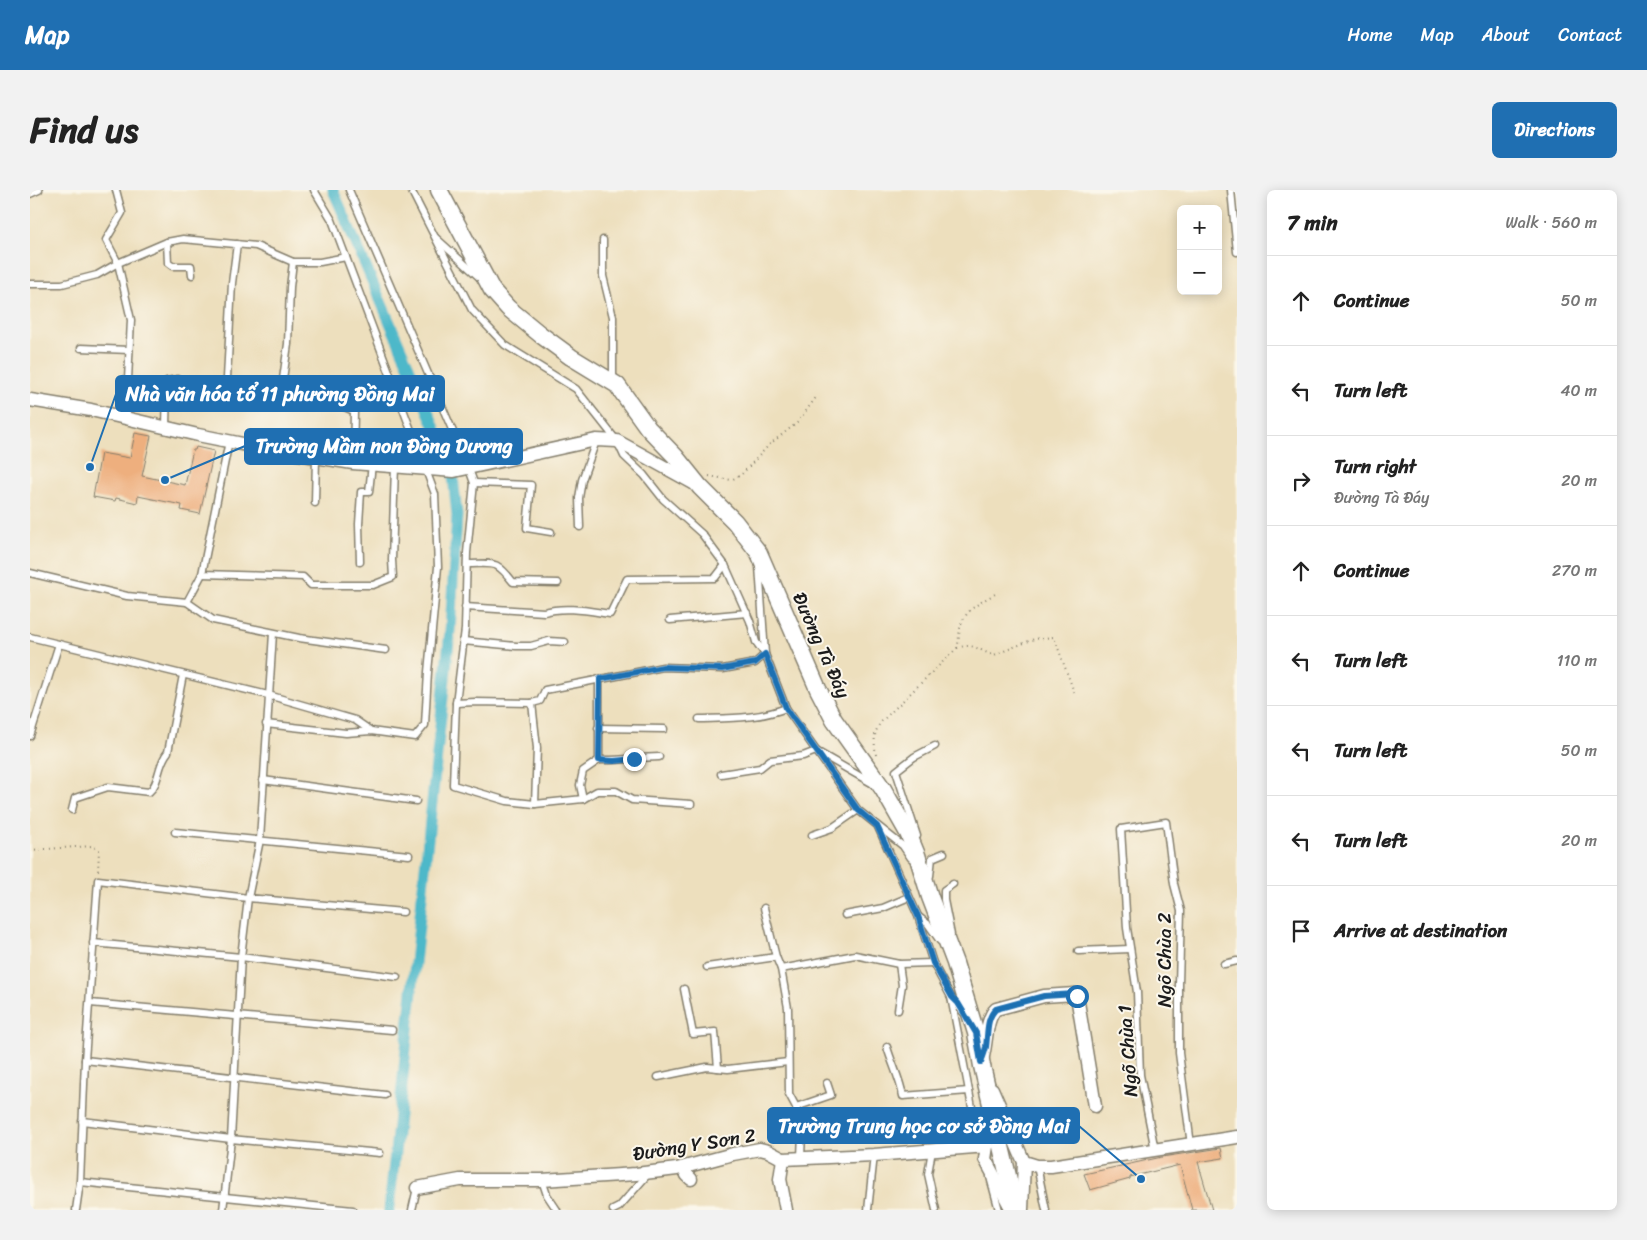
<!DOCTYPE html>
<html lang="en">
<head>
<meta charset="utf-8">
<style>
	:root { --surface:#fff; --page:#f2f2f2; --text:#222; --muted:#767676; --line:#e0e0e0; --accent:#1f6fb2 }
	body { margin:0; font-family:Sriracha,sans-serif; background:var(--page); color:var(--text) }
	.controls { position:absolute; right:15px; top:15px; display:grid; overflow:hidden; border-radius:8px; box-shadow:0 2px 12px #0003 }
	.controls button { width:45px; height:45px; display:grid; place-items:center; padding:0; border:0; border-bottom:1px solid var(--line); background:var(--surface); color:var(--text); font:25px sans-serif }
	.stop { position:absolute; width:15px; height:15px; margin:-11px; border:4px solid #1f6fb2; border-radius:50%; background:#fff }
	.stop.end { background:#1f6fb2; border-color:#fff; box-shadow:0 1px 5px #0008 }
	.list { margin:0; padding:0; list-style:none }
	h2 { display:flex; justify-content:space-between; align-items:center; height:65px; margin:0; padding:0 20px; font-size:21px }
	h2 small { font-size:16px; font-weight:400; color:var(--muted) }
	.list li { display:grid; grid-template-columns:32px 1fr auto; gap:15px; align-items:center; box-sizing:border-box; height:90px; padding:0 20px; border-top:1px solid var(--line) }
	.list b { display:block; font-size:19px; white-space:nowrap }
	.list p { margin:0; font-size:16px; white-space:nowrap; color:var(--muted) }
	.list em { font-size:16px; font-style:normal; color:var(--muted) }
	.icon { flex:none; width:28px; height:28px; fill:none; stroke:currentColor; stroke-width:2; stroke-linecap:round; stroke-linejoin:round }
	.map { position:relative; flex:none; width:1207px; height:1020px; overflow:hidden; border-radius:8px }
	header { display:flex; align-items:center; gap:30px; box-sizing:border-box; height:70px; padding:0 25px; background:var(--accent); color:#fff }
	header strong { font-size:24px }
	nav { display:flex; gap:28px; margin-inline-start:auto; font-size:18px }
	.intro { display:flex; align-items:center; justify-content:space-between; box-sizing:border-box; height:120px; padding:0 30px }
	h1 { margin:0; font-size:35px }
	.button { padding:12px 22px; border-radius:8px; background:var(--accent); color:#fff; font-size:18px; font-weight:700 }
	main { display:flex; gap:30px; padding:0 30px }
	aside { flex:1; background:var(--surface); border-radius:8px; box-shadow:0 2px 12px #0003 }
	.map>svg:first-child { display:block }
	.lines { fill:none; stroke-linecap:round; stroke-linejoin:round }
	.canal { stroke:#4db8c9; stroke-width:11 }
	.building { fill:#eeaf7e }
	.service-casing { stroke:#847e6c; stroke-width:9 }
	.minor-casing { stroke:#847e6c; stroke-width:15 }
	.tertiary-casing { stroke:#847e6c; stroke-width:19 }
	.path { stroke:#847e6c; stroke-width:2; stroke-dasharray:1 4; stroke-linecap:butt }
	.service { stroke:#fff; stroke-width:6 }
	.minor { stroke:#fff; stroke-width:12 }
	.tertiary { stroke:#fff; stroke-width:16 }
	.route { stroke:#1f6fb2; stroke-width:6 }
	.labels { text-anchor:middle; stroke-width:4; stroke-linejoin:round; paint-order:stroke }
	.street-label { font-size:19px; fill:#1c1c1c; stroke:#fbf7ec }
	.leader { fill:none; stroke:#1f6fb2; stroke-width:2 }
	.callout-dot { fill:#1f6fb2; stroke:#fbf7ec; stroke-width:2 }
	.callout { fill:#1f6fb2; stroke:#1f6fb2; stroke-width:2 }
	.callout-label { font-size:20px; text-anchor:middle; font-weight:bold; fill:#fff }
</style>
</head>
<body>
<header>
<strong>Map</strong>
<nav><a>Home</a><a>Map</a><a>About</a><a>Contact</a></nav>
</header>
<div class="intro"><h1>Find us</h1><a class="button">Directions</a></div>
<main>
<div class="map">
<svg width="1207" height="1020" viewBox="0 0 1207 1020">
	<rect width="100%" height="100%" fill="#fbf7ec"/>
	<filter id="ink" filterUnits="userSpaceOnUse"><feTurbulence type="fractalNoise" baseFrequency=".02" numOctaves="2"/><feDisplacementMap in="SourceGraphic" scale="10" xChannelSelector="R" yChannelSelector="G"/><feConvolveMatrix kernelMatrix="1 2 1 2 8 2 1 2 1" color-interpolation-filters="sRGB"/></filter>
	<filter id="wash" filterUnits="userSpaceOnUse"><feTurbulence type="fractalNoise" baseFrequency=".0096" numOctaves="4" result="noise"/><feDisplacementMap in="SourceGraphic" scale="20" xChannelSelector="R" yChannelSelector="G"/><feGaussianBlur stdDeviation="1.12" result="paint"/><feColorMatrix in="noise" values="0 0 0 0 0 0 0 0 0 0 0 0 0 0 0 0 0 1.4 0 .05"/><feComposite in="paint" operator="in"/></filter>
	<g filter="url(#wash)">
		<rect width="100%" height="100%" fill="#eddfbd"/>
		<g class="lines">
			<g class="canal">
				<path d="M 303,0 L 403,233 L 418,272"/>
				<path d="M 359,1020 L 420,441 L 427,325 L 423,286"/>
			</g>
		</g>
		<g id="blocks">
			<g class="building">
				<path d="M 105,243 L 121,246 L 112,286 L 155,295 L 163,260 L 165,260 L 166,257 L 184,261 L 170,324 L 151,320 L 152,315 L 108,306 L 107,313 L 86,308 L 85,311 L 63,307 L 71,263 L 100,268 Z"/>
				<path d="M 1191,958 L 1193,968 L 1168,972 L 1182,1020 L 1162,1020 L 1150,975 L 1100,987 L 1100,989 L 1060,1000 L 1054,984 L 1132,967 Z"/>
			</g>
		</g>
	</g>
	<g filter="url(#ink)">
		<use href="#blocks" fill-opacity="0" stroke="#847e6c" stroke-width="1"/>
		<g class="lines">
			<g class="service-casing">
				<g id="service">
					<path d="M 86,0 L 92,23 L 76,50 L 88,73 L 101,130 L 96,229"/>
					<path d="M 319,0 L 439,279 L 444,293 L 437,363 L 435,439 L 426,513 L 423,595 L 477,611 L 505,614 L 553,609"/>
					<path d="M 381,0 L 442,120 L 475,155 L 546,199 L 587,251 L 594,266 L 614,285 L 633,309 L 672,344 L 695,375 L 720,431 L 726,452 L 735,464 L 725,473 L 693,479 L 633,477 L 515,500 L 510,511 L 502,513 L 445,512 L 426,513"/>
					<path d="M 1201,0 L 1207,62"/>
					<path d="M 0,4 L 9,0"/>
					<path d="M 406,48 L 449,87"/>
					<path d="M 573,50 L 573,86 L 583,127 L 583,191"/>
					<path d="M 137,52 L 138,73 L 142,76 L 161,76 L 162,85"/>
					<path d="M 0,94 L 32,94 L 67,85 L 88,73 L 137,52 L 153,49 L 226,56 L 263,72 L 290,72 L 316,67"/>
					<path d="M 51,158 L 99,160"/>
					<path d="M 197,188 L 202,93 L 207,54"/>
					<path d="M 251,203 L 258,154 L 260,97 L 263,72"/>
					<path d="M 298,210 L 324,221 L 323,273"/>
					<path d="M 136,238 L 137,191 L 148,189"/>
					<path d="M 199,251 L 172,384 L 273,387 L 281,395 L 343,395 L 363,387 L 362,370 L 365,276"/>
					<path d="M 444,293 L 501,295 L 497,338 L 521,342"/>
					<path d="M 285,313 L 286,267"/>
					<path d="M 550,337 L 549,308 L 552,290 L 566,251"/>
					<path d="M 330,372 L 329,334 L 331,302 L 339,302 L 342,274"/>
					<path d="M 437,374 C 464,374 465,369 483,392 L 528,393"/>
					<path d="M 729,376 L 735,464 L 756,518 L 828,620 L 873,656 L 881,668"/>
					<path d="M 0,383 L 97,406 L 157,412 L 183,430 L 269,448 L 356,460"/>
					<path d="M 157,412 L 172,384"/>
					<path d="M 435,417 L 514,422 C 535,416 559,421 580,424 L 597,389 L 685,388 L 695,375"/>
					<path d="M 640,430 L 717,423"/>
					<path d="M 0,447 L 238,505 L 325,530 L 341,541"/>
					<path d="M 433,451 L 486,456 L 501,456 L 519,451 L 535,452"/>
					<path d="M 569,489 L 569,570 L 553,581 L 550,595 L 553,609 L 567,601 L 586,601 L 602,610 L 661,614"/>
					<path d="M 502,513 L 507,558 L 505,614"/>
					<path d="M 669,529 C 699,528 728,529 756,518"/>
					<path d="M 236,534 L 316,543 L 341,541 L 385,547 L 395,535 L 398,482 L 408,377 L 405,304 L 302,30 L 284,0"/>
					<path d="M 568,538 L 634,539"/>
					<path d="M 0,546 L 29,454"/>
					<path d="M 569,570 C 590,571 609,567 629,567"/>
					<path d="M 691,584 L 730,578 L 740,570 L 773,566 L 786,561 L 845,595"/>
					<path d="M 233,590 L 386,611"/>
					<path d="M 42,620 L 45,608 L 78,597 L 119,602 C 130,593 127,575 138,562 L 153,485"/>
					<path d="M 848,637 L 888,726 L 903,773 L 921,807 L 933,822"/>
					<path d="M 145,642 L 379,665"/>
					<path d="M 782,645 L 802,638 L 828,620"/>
					<path d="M 887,646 L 866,581 L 884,567 L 905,556"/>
					<path d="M 900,686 L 902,668 L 914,663"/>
					<path d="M 734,718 L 746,767 L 751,779 L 758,818 L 759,904 L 766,917 L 772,941 L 771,968"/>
					<path d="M 815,725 L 853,718 L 879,707"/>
					<path d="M 889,727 L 898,734 L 910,751"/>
					<path d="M 921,745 L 914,710 L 914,700 L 923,694"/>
					<path d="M 63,753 L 211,767 L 367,787"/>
					<path d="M 1048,761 L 1100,759"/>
					<path d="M 1194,774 L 1207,771"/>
					<path d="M 677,777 L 746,767"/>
					<path d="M 751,779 L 825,765 L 869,774 L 903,773"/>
					<path d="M 654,799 L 663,844 L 685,842 L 688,878"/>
					<path d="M 921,807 L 939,901"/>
					<path d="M 60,813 L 362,840"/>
					<path d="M 868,820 L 872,795 L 869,774"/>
					<path d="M 857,857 C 862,874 870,889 873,906 L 939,901 L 945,934 L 957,956"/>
					<path d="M 55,870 L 355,905"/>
					<path d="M 628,887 L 677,877 L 698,879 L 758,872"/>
					<path d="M 766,917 L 801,905 L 797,893"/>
					<path d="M 52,931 L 201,949 L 350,963"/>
					<path d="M 902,960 L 898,984 L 906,1020"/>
					<path d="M 1125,960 L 1110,885 L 1107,802 L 1097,738 L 1091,639 L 1136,632 L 1144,694 L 1151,721 L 1149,794 L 1149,863 L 1161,955"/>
					<path d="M 1007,976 L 1016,1020"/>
					<path d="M 960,987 L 969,1020"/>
					<path d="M 512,990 L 517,1005 L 527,1020"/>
					<path d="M 50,992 L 323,1020"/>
					<path d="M 46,1020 L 50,992 L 55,870 L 68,690 L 218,708 L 373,722"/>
					<path d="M 193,1020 L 201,949 L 211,767 L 218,708 L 230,650 L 243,443"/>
					<path d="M 382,1020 L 387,998"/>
					<path d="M 583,1020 L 589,1017 L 619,983"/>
					<path d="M 838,1020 L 844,965"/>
				</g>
			</g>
			<g class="minor-casing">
				<g id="minor">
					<path d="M 0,210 L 61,220 L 168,245 L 237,259 L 323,273 L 424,281 L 566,250 L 587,251 L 665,294"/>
					<path d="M 952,870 C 957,855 955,829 966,819 L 1014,806 L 1045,804 L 1047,806 L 1065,916"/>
					<path d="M 962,899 L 994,972 L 992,1020"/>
					<path d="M 753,969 L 750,989 L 756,1020"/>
					<path d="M 994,972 L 1007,976 L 1021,976 L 1207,947"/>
					<path d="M 654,978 L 657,985 L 661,989"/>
					<path d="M 387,998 L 430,990 L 512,990 L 606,984 L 647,979 L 703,964 L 730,959 L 738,961 L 753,969 L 844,965 L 957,956 L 955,969 L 981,1018"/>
				</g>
			</g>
			<g class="tertiary-casing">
				<path id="tertiary" d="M 409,0 L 462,100 L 478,118 L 511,145 L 541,167 L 587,195 L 618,238 L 645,266 L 670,297 L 705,332 L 729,363 L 788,499 L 804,530 L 853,599 L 878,643 L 887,665 L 900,707 L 925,773 L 946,843 L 952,876 L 986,1020"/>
			</g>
			<g class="path">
				<path d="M 679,286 L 701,290 L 711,285 L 740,254 L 767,233 L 787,206"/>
				<path d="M 927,458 C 945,452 948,461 964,465 L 1004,449 L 1024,447 L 1044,502"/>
				<path d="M 846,565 C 844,552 843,543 851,532 L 927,458 C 930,449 928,438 933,430 C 939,418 954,410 965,404"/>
				<path d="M 0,660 L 62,656 L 69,660 L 68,682"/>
			</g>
			<use href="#service" class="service"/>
			<use href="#minor" class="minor"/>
			<use href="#tertiary" class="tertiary"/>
		</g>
	</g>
	<g class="lines" filter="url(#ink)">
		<path class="route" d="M 604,569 L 584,571 L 569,570 L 570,489 L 633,477 L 692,479 L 725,473 L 735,464 L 756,518 L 828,620 L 847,636 L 888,726 L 903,773 L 922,807 L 928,813 L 946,843 L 951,872 C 953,867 955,862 956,857 C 958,843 956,828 966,819 L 1014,806 L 1045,804 L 1047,806"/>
	</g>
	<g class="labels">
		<g class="street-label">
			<text transform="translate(792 455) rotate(66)" y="7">Đường Tà Đáy</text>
			<text transform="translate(1134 770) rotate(-90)" y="7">Ngõ Chùa 2</text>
			<text transform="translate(1097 861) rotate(-94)" y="7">Ngõ Chùa 1</text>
			<text transform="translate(664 954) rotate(-9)" y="7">Đường Y Sơn 2</text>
		</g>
	</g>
	<path class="leader" d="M60 277L86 204M135 290L215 256M1111 989L1049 936"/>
	<g class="callout-dot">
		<circle cx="60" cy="277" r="5"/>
		<circle cx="135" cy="290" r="5"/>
		<circle cx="1111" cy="989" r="5"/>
	</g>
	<g class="callout">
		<rect x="86" y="186" width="328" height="35" rx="5"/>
		<rect x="215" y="239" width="277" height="35" rx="5"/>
		<rect x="738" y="918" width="311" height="35" rx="5"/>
	</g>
	<g class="callout-label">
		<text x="250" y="211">Nhà văn hóa tổ 11 phường Đồng Mai</text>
		<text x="354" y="263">Trường Mầm non Đồng Dương</text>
		<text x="894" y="943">Trường Trung học cơ sở Đồng Mai</text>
	</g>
</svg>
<div class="controls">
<button>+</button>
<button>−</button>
</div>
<div class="stop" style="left:1047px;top:806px"></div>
<div class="stop end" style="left:604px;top:569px"></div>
</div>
<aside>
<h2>7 min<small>Walk · 560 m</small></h2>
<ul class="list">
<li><svg class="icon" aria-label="ahead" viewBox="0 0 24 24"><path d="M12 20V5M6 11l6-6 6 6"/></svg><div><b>Continue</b></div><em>50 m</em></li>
<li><svg class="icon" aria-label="left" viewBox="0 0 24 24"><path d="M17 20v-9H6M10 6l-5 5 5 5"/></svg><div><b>Turn left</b></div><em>40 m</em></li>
<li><svg class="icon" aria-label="right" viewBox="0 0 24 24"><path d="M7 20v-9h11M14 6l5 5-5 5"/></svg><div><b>Turn right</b><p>Đường Tà Đáy</p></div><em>20 m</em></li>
<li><svg class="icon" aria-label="ahead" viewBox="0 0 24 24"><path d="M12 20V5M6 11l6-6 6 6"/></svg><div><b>Continue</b></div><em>270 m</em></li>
<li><svg class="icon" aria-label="left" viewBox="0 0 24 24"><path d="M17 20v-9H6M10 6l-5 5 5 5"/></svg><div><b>Turn left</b></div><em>110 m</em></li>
<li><svg class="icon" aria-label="left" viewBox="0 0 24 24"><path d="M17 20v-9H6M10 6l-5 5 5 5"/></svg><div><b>Turn left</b></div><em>50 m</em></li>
<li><svg class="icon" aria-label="left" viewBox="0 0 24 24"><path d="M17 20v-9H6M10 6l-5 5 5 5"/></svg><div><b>Turn left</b></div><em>20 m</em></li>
<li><svg class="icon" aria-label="arrive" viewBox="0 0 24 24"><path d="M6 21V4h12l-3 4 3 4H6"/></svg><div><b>Arrive at destination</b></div></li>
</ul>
</aside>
</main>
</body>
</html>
